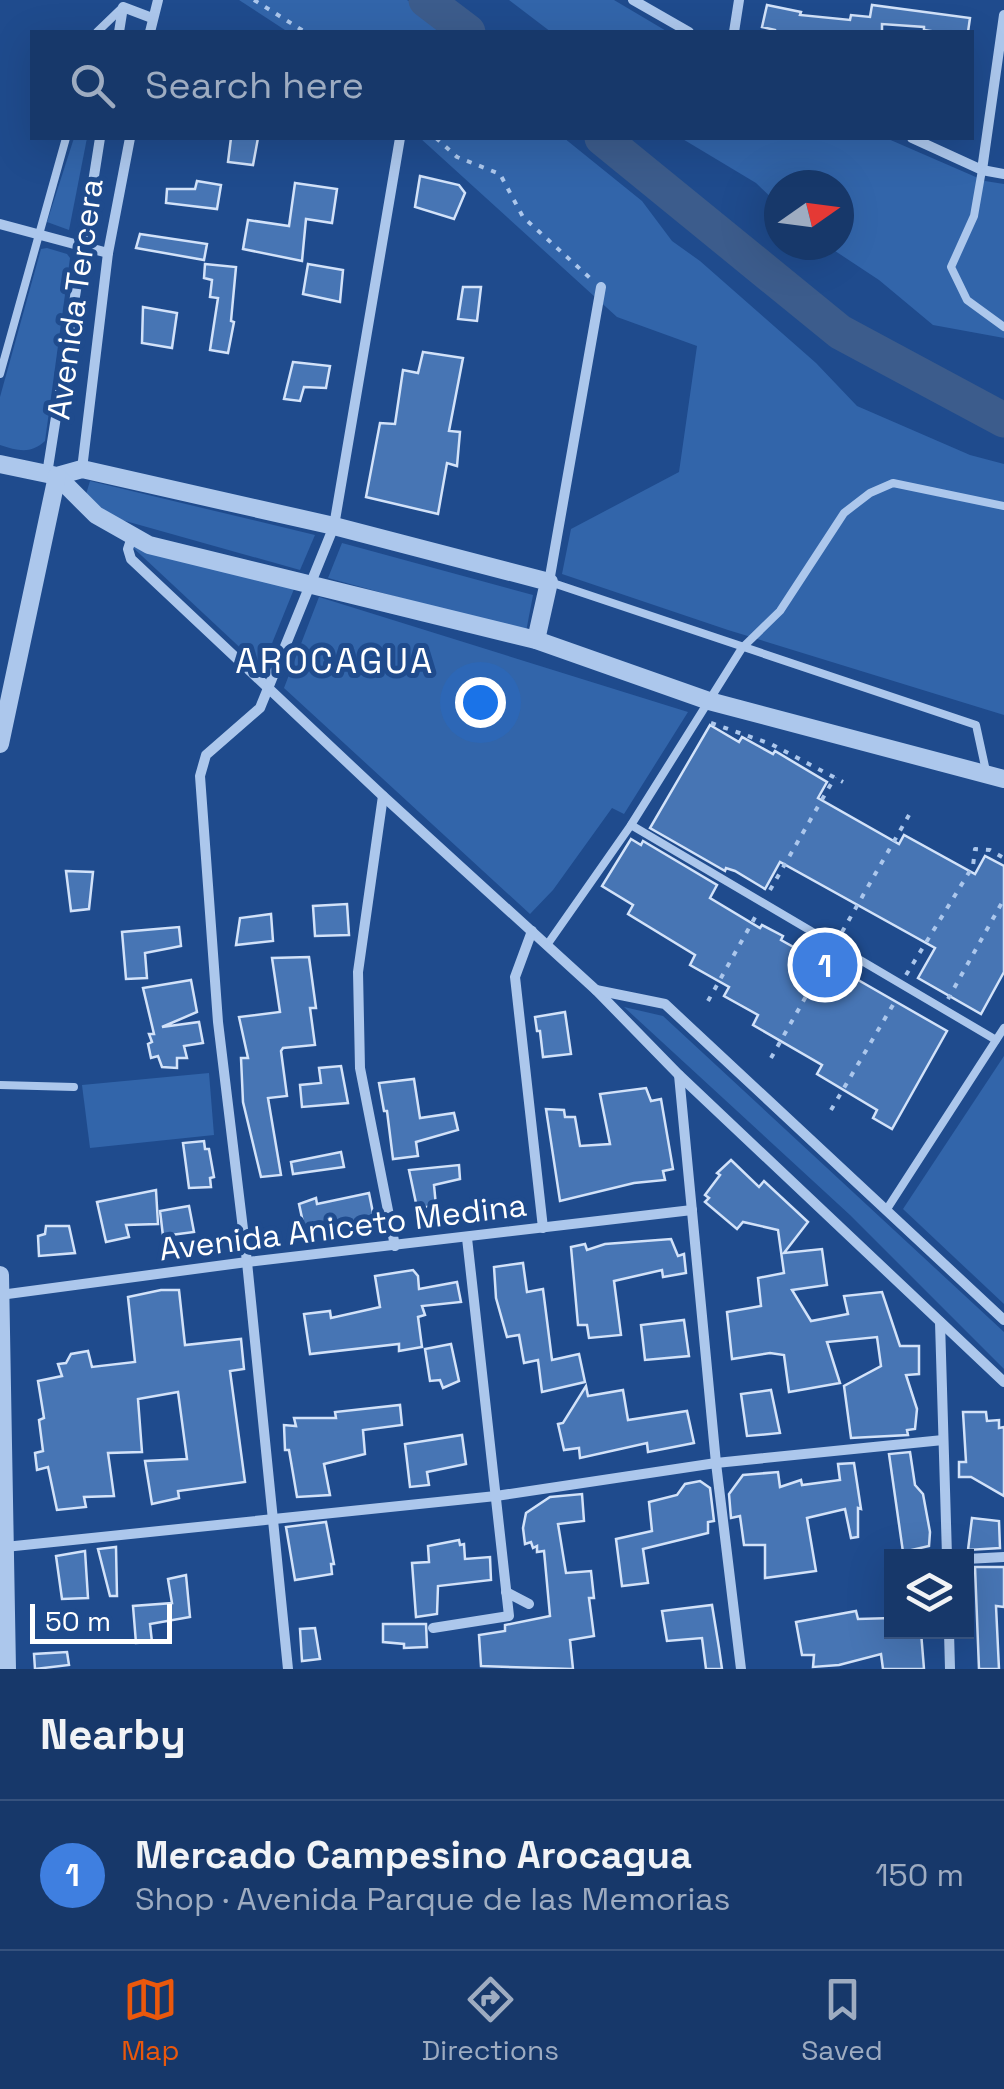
<!DOCTYPE html>
<html lang="en">
<head>
<meta charset="utf-8">
<style>
	:root { --surface:#17386a; --page:#244372; --text:#f1f3f6; --muted:#9eacc1; --line:#36527e; --accent:#ea580c }
	body { margin:0; font-family:"Space Grotesk",sans-serif; background:var(--page); color:var(--text) }
	.controls { position:absolute; right:30px; bottom:30px; display:grid; overflow:hidden; border-radius:0px; box-shadow:0 10px 40px #0002 }
	.controls button { width:90px; height:90px; display:grid; place-items:center; padding:0; border:0; border-bottom:2px solid var(--line); background:var(--surface); color:var(--text); font:50px sans-serif }
	.compass { position:absolute; left:764px; top:170px; width:90px; height:90px; border-radius:50%; background:var(--surface); box-shadow:0 10px 40px #0002; rotate:76deg }
	.scale { position:absolute; left:30px; bottom:25px; width:142px; box-sizing:border-box; padding-left:10px; border:5px solid #fff; border-top:0; font-size:28px; line-height:35px; white-space:nowrap; color:#fff; -webkit-text-stroke:8px #1f4b8d; paint-order:stroke }
	.you { position:absolute; left:480px; top:702px; width:35px; height:35px; margin:-25px; border:8px solid #fff; border-radius:50%; background:#1a73e8; box-shadow:0 0 0 15px #1a73e833 }
	.badge { display:grid; place-items:center; width:65px; height:65px; border-radius:50%; background:var(--accent); color:#fff; font-size:32px; font-weight:700 }
	.pin { position:absolute; translate:-50% -50%; border:5px solid #fff; box-shadow:0 2px 10px #0006 }
	.list { margin:0; padding:0; list-style:none }
	h2 { display:flex; justify-content:space-between; align-items:center; height:130px; margin:0; padding:0 40px; font-size:42px }
	h2 small { font-size:32px; font-weight:400; color:var(--muted) }
	.list li { display:grid; grid-template-columns:65px 1fr auto; gap:30px; align-items:center; box-sizing:border-box; height:150px; padding:0 40px; border-top:2px solid var(--line) }
	.list b { display:block; font-size:38px; white-space:nowrap }
	.list p { margin:0; font-size:32px; white-space:nowrap; color:var(--muted) }
	.list em { font-size:32px; font-style:normal; color:var(--muted) }
	.icon { flex:none; width:55px; height:55px; fill:none; stroke:currentColor; stroke-width:2; stroke-linecap:round; stroke-linejoin:round }
	.map { position:relative; flex:none; width:1004px; height:1669px; overflow:hidden }
	.search { position:absolute; background:var(--surface); box-shadow:0 10px 40px #0002; left:30px; right:30px; top:30px; height:110px; display:flex; align-items:center; gap:25px; box-sizing:border-box; padding:0 35px; border-radius:0px; color:var(--muted); font-size:38px }
	.sheet { height:280px; background:var(--surface) }
	nav { display:flex; justify-content:space-around; align-items:center; box-sizing:border-box; height:140px; border-top:2px solid var(--line); background:var(--surface); font-size:28px; color:var(--muted) }
	nav a { display:grid; justify-items:center; gap:5px }
	nav .on { color:var(--accent) }
	.map>svg:first-child { display:block }
	.green { fill:#3265aa }
	.lines { fill:none; stroke-linecap:round; stroke-linejoin:round }
	.river { stroke:#3c5c8c; stroke-width:35 }
	.building { fill:#4775b4; stroke:#d2e2f9; stroke-width:2.5 }
	.path { stroke:#acc7ec; stroke-width:4; stroke-dasharray:5 8; stroke-linecap:butt }
	.service { stroke:#acc7ec; stroke-width:8 }
	.minor { stroke:#acc7ec; stroke-width:10 }
	.tertiary { stroke:#acc7ec; stroke-width:18 }
	.labels { text-anchor:middle; stroke-width:10; stroke-linejoin:round; paint-order:stroke }
	.street-label { font-size:32px; fill:#fff; stroke:#1f4b8d }
	.neighbourhood-label { font-size:35px; letter-spacing:2.5px; fill:#fff; stroke:#1f4b8d }
</style>
</head>
<body>
<div class="map">
<svg width="1004" height="1669" viewBox="0 0 1004 1669">
	<rect width="100%" height="100%" fill="#1f4b8d"/>
	<g class="green">
		<path d="M 239,0 L 407,0 L 456,32 L 288,32 Z"/>
		<path d="M 509,0 L 614,0 L 668,32 L 551,32 Z"/>
		<path d="M 74,138 L 87,138 L 69,230 L 47,222 Z"/>
		<path d="M 420,138 L 564,138 L 642,201 L 672,241 L 700,261 L 816,363 L 857,406 L 970,455 L 1004,464 L 1004,715 L 728,630 L 562,574 L 571,529 L 679,472 L 697,346 L 617,317 Z"/>
		<path d="M 681,138 L 886,138 L 985,181 L 1004,184 L 1004,338 L 933,325 L 879,280 L 826,245 L 839,245 L 839,185 L 779,185 L 779,205 L 756,183 Z"/>
		<path d="M 47,248 L 67,254 L 70,258 L 45,441 C 31,454 18,451 0,445 L 0,397 L 41,249 Z"/>
		<path d="M 90,481 L 315,535 L 300,570 L 97,513 L 84,501 Z"/>
		<path d="M 127,542 L 294,589 L 262,668 Z"/>
		<path d="M 342,543 L 533,595 L 526,632 L 328,578 Z"/>
		<path d="M 319,597 L 688,712 L 624,814 L 612,808 L 553,890 L 530,914 L 284,688 Z"/>
		<path d="M 624,1007 L 663,1016 L 1004,1332 L 1004,1369 L 850,1215 Z"/>
		<path d="M 1004,1056 L 1004,1304 L 903,1209 Z"/>
		<path d="M 209,1073 L 214,1135 L 90,1148 L 82,1085 Z"/>
	</g>
	<g class="lines">
		<g class="river">
			<path d="M 426,0 L 468,32"/>
			<path d="M 602,138 L 840,332 L 1004,420"/>
		</g>
	</g>
	<g class="building">
		<path d="M 767,5 L 801,12 L 800,15 L 850,20 L 851,15 L 870,17 L 872,5 L 970,18 L 968,32 L 937,32 L 924,30 L 924,27 L 882,24 L 882,32 L 775,32 L 775,30 L 762,27 Z"/>
		<path d="M 231,138 L 258,138 L 253,165 L 228,162 Z"/>
		<path d="M 420,176 L 459,185 L 465,193 L 454,219 L 415,207 Z"/>
		<path d="M 197,181 L 221,185 L 217,209 L 166,203 L 167,189 L 195,189 Z"/>
		<path d="M 295,183 L 337,189 L 332,223 L 306,219 L 302,261 L 243,249 L 248,220 L 289,226 Z"/>
		<path d="M 140,234 L 207,244 L 204,260 L 136,248 Z"/>
		<path d="M 205,264 L 236,267 L 231,321 L 234,322 L 228,353 L 210,350 L 218,298 L 210,297 L 212,280 L 204,278 Z"/>
		<path d="M 308,264 L 343,270 L 340,302 L 303,294 Z"/>
		<path d="M 463,287 L 481,287 L 477,321 L 458,319 Z"/>
		<path d="M 143,307 L 177,313 L 172,348 L 142,343 Z"/>
		<path d="M 423,352 L 463,358 L 449,431 L 460,432 L 457,466 L 447,463 L 438,514 L 366,497 L 380,423 L 395,424 L 403,370 L 418,373 Z"/>
		<path d="M 293,362 L 330,366 L 326,388 L 304,387 L 300,401 L 284,399 Z"/>
		<path d="M 710,725 L 739,742 L 742,737 L 773,754 L 775,751 L 827,782 L 818,798 L 899,844 L 904,835 L 975,874 L 985,856 L 1004,866 L 1004,972 L 981,1014 L 918,978 L 935,948 L 780,862 L 765,889 L 735,871 L 726,868 L 725,871 L 650,828 Z"/>
		<path d="M 631,839 L 641,845 L 643,841 L 717,885 L 710,898 L 760,928 L 762,925 L 783,936 L 781,940 L 831,968 L 832,965 L 947,1031 L 892,1129 L 873,1118 L 877,1110 L 817,1074 L 822,1065 L 753,1025 L 758,1015 L 724,996 L 729,987 L 690,965 L 695,955 L 628,914 L 633,905 L 602,886 Z"/>
		<path d="M 66,871 L 93,872 L 89,909 L 71,911 Z"/>
		<path d="M 347,904 L 349,935 L 315,936 L 313,906 Z"/>
		<path d="M 271,914 L 273,941 L 236,945 L 240,918 Z"/>
		<path d="M 179,927 L 181,946 L 145,953 L 147,978 L 126,979 L 122,932 Z"/>
		<path d="M 309,957 L 316,1008 L 310,1008 L 315,1045 L 283,1048 L 281,1051 L 287,1096 L 268,1098 L 281,1175 L 261,1177 L 243,1102 L 241,1058 L 248,1058 L 239,1017 L 280,1012 L 272,958 Z"/>
		<path d="M 191,980 L 197,1012 L 162,1027 L 199,1022 L 203,1043 L 184,1046 L 187,1058 L 177,1058 L 177,1068 L 162,1067 L 158,1056 L 151,1058 L 148,1044 L 152,1042 L 149,1034 L 154,1034 L 143,988 Z"/>
		<path d="M 565,1012 L 571,1054 L 543,1057 L 540,1031 L 537,1031 L 535,1017 Z"/>
		<path d="M 341,1066 L 348,1103 L 302,1107 L 300,1085 L 321,1083 L 319,1068 Z"/>
		<path d="M 414,1079 L 420,1118 L 454,1113 L 458,1130 L 416,1142 L 418,1156 L 393,1159 L 387,1111 L 384,1111 L 379,1083 Z"/>
		<path d="M 646,1088 L 651,1101 L 661,1099 L 673,1169 L 663,1171 L 665,1180 L 634,1183 L 560,1201 L 546,1109 L 564,1110 L 565,1117 L 575,1117 L 580,1146 L 610,1144 L 600,1094 Z"/>
		<path d="M 204,1141 L 205,1149 L 209,1149 L 214,1177 L 210,1178 L 211,1187 L 189,1188 L 183,1143 Z"/>
		<path d="M 341,1152 L 344,1167 L 293,1174 L 291,1162 Z"/>
		<path d="M 731,1160 L 759,1187 L 764,1181 L 808,1222 L 784,1253 L 822,1249 L 827,1285 L 792,1290 L 811,1321 L 848,1314 L 844,1296 L 882,1292 L 900,1346 L 919,1346 L 919,1374 L 906,1375 L 917,1409 L 915,1429 L 907,1430 L 908,1435 L 851,1438 L 844,1386 L 881,1366 L 877,1337 L 827,1342 L 840,1383 L 789,1392 L 784,1355 L 770,1353 L 732,1359 L 727,1312 L 761,1306 L 758,1278 L 784,1273 L 778,1230 L 743,1222 L 737,1229 L 705,1202 L 709,1198 L 705,1195 L 720,1175 L 717,1173 Z"/>
		<path d="M 459,1165 L 460,1179 L 434,1185 L 436,1206 L 417,1208 L 409,1170 Z"/>
		<path d="M 156,1190 L 158,1224 L 126,1225 L 129,1237 L 106,1242 L 97,1202 Z"/>
		<path d="M 369,1193 L 374,1218 L 304,1227 L 299,1204 L 316,1198 L 317,1204 Z"/>
		<path d="M 189,1206 L 194,1232 L 163,1236 L 160,1211 Z"/>
		<path d="M 46,1226 L 69,1226 L 75,1253 L 39,1256 L 38,1236 L 45,1234 Z"/>
		<path d="M 671,1239 L 678,1256 L 684,1254 L 686,1273 L 663,1277 L 662,1270 L 614,1281 L 621,1335 L 589,1338 L 587,1325 L 578,1325 L 571,1247 L 585,1244 L 587,1250 L 605,1244 Z"/>
		<path d="M 523,1263 L 527,1292 L 543,1289 L 552,1360 L 579,1354 L 585,1382 L 542,1392 L 538,1360 L 524,1363 L 519,1335 L 507,1337 L 496,1298 L 494,1267 Z"/>
		<path d="M 413,1270 L 418,1276 L 419,1289 L 457,1282 L 461,1302 L 422,1306 L 425,1315 L 418,1317 L 422,1347 L 399,1351 L 399,1344 L 310,1354 L 304,1314 L 330,1311 L 331,1318 L 380,1307 L 375,1276 Z"/>
		<path d="M 161,1290 L 179,1290 L 185,1345 L 241,1339 L 244,1369 L 230,1371 L 245,1482 L 178,1491 L 179,1498 L 152,1504 L 145,1461 L 187,1459 L 178,1392 L 138,1399 L 142,1452 L 108,1453 L 114,1496 L 84,1497 L 86,1507 L 57,1510 L 48,1467 L 37,1470 L 35,1453 L 43,1451 L 39,1420 L 44,1418 L 38,1381 L 62,1376 L 58,1364 L 66,1363 L 71,1354 L 88,1351 L 92,1367 L 135,1362 L 128,1297 Z"/>
		<path d="M 684,1320 L 689,1356 L 645,1360 L 641,1325 Z"/>
		<path d="M 451,1344 L 459,1381 L 443,1388 L 440,1380 L 430,1381 L 425,1349 Z"/>
		<path d="M 586,1386 L 588,1396 L 623,1390 L 628,1420 L 687,1411 L 694,1443 L 648,1452 L 647,1443 L 580,1458 L 579,1448 L 564,1450 L 558,1424 L 563,1423 Z"/>
		<path d="M 771,1390 L 780,1433 L 747,1436 L 741,1394 Z"/>
		<path d="M 400,1405 L 402,1425 L 363,1430 L 365,1454 L 324,1464 L 330,1495 L 297,1497 L 289,1450 L 285,1450 L 284,1425 L 296,1426 L 294,1418 L 336,1418 L 335,1412 Z"/>
		<path d="M 963,1412 L 986,1412 L 987,1421 L 999,1420 L 999,1428 L 1004,1427 L 1004,1496 L 971,1477 L 959,1477 L 959,1462 L 966,1462 Z"/>
		<path d="M 462,1435 L 466,1464 L 427,1472 L 429,1485 L 410,1487 L 405,1444 Z"/>
		<path d="M 910,1452 L 915,1485 L 923,1494 L 930,1532 L 929,1546 L 903,1552 L 889,1454 Z"/>
		<path d="M 854,1463 L 861,1509 L 858,1508 L 858,1537 L 851,1538 L 845,1509 L 807,1518 L 816,1571 L 765,1578 L 765,1545 L 744,1545 L 740,1516 L 731,1518 L 729,1494 L 743,1475 L 778,1472 L 780,1487 L 801,1480 L 802,1485 L 840,1480 L 838,1464 Z"/>
		<path d="M 700,1481 L 710,1488 L 714,1521 L 708,1522 L 708,1533 L 643,1549 L 648,1583 L 622,1586 L 616,1539 L 652,1531 L 649,1502 L 677,1495 L 685,1484 Z"/>
		<path d="M 582,1494 L 584,1521 L 558,1524 L 566,1573 L 591,1571 L 594,1598 L 589,1598 L 594,1636 L 570,1640 L 573,1669 L 481,1666 L 479,1635 L 505,1631 L 505,1625 L 550,1616 L 544,1551 L 537,1552 L 537,1546 L 533,1548 L 531,1542 L 525,1544 L 523,1528 L 526,1513 L 550,1497 Z"/>
		<path d="M 972,1518 L 999,1521 L 1000,1548 L 968,1550 Z"/>
		<path d="M 326,1522 L 334,1564 L 331,1564 L 332,1574 L 295,1580 L 286,1527 Z"/>
		<path d="M 459,1540 L 460,1545 L 464,1544 L 465,1559 L 490,1557 L 491,1580 L 438,1586 L 437,1614 L 416,1617 L 412,1563 L 429,1562 L 428,1546 Z"/>
		<path d="M 116,1547 L 117,1596 L 110,1596 L 98,1549 Z"/>
		<path d="M 85,1551 L 88,1598 L 62,1599 L 56,1556 Z"/>
		<path d="M 975,1567 L 1004,1567 L 1004,1607 L 996,1606 L 999,1669 L 979,1669 Z"/>
		<path d="M 186,1575 L 190,1617 L 150,1624 L 152,1642 L 136,1643 L 133,1606 L 172,1603 L 168,1579 Z"/>
		<path d="M 712,1605 L 719,1648 L 722,1669 L 706,1669 L 702,1638 L 667,1641 L 662,1611 Z"/>
		<path d="M 856,1611 L 858,1619 L 892,1618 L 892,1632 L 921,1632 L 924,1669 L 883,1669 L 881,1654 L 839,1665 L 813,1667 L 814,1655 L 802,1655 L 796,1622 Z"/>
		<path d="M 383,1624 L 426,1624 L 427,1647 L 404,1648 L 404,1644 L 383,1642 Z"/>
		<path d="M 315,1628 L 320,1659 L 302,1661 L 300,1629 Z"/>
		<path d="M 67,1652 L 69,1665 L 35,1669 L 34,1654 Z"/>
	</g>
	<g class="lines">
		<g class="path">
			<path d="M 254,0 L 305,32"/>
			<path d="M 436,138 L 457,157 L 500,174 L 523,217 L 590,278"/>
			<path d="M 711,723 L 771,744 L 843,782"/>
			<path d="M 770,890 L 835,777"/>
			<path d="M 842,932 L 909,815"/>
			<path d="M 906,975 L 973,866 L 975,849 L 990,850 L 1004,858"/>
			<path d="M 948,999 L 1004,899"/>
			<path d="M 708,1001 L 758,912"/>
			<path d="M 771,1058 L 830,954"/>
			<path d="M 831,1110 L 897,998"/>
		</g>
		<g class="service">
			<path d="M 97,32 L 123,7"/>
			<path d="M 982,170 L 974,216 L 951,267 L 967,300 L 1004,327"/>
			<path d="M 0,374 L 66,138"/>
			<path d="M 550,582 L 976,725 L 986,771"/>
			<path d="M 631,825 L 996,1040"/>
			<path d="M 547,945 L 631,825 L 742,648 L 780,611 L 844,513 L 870,493 L 893,483 L 1004,506"/>
			<path d="M 0,1085 L 74,1087"/>
			<path d="M 887,1209 L 1004,1028"/>
		</g>
		<g class="minor">
			<path d="M 633,0 L 689,32"/>
			<path d="M 119,32 L 123,7 L 152,18"/>
			<path d="M 150,32 L 158,0"/>
			<path d="M 734,32 L 739,0"/>
			<path d="M 912,138 L 982,170 L 1004,174"/>
			<path d="M 982,170 L 1004,15"/>
			<path d="M 0,224 L 108,253"/>
			<path d="M 82,469 L 108,253 L 130,138"/>
			<path d="M 47,474 L 100,138"/>
			<path d="M 132,537 L 128,549 L 131,559 L 383,796 L 596,990 L 679,1075 L 1004,1382"/>
			<path d="M 549,582 L 601,287"/>
			<path d="M 383,796 L 358,972 L 360,1068 L 395,1246"/>
			<path d="M 532,931 L 515,977 L 543,1228"/>
			<path d="M 596,990 L 665,1004 L 1004,1320"/>
			<path d="M 679,1075 L 716,1463 L 741,1669"/>
			<path d="M 0,1295 L 247,1262 L 692,1210"/>
			<path d="M 940,1322 L 947,1556"/>
			<path d="M 5,1547 L 496,1496 L 716,1463 L 943,1440"/>
			<path d="M 966,1559 L 1004,1557"/>
			<path d="M 506,1592 L 529,1604"/>
			<path d="M 433,1628 L 509,1616 L 467,1238"/>
			<path d="M 949,1632 L 950,1669"/>
			<path d="M 288,1669 L 247,1262 L 218,1022 L 200,776 L 206,755 L 260,708 L 334,526 L 400,138"/>
		</g>
		<g class="tertiary">
			<path d="M 0,464 L 57,476 L 82,469 L 334,526 L 549,582 L 536,640"/>
			<path d="M 57,476 L 96,515 L 149,545 L 536,640 L 709,701 L 1004,779"/>
			<path d="M 0,744 L 57,476"/>
			<path d="M 0,1275 L 7,1669"/>
		</g>
	</g>
	<g class="labels">
		<g class="street-label">
			<text transform="translate(75 299) rotate(-82)" y="11">Avenida Tercera</text>
			<text transform="translate(343 1227) rotate(-7)" y="11">Avenida Aniceto Medina</text>
		</g>
		<g class="neighbourhood-label">
			<text x="335" y="673">AROCAGUA</text>
		</g>
	</g>
</svg>
<div class="controls">
<button><svg class="icon" aria-label="layers" viewBox="0 0 24 24"><path d="M12 4l9 5-9 5-9-5zM3 14l9 5 9-5"/></svg></button>
</div>
<svg class="compass" viewBox="-18 -18 36 36"><path d="M0-13l5 13h-10z" fill="#e53935"/><path d="M0 13l5-13h-10z" fill="#9eacc1"/></svg>
<div class="scale">50 m</div>
<div class="you"></div>
<div class="pin badge" style="left:825px;top:965px;background:#3f7fe0">1</div>
<div class="search"><svg class="icon" aria-label="search" viewBox="0 0 24 24"><circle cx="10" cy="10" r="6"/><path d="M15 15l6 6"/></svg>Search here</div>
</div>
<section class="sheet">
<h2>Nearby<small></small></h2>
<ul class="list">
<li><span class="badge" style="background:#3f7fe0">1</span><div><b>Mercado Campesino Arocagua</b><p>Shop · Avenida Parque de las Memorias</p></div><em>150 m</em></li>
</ul>
</section>
<nav>
<a class="on"><svg class="icon" aria-label="map" viewBox="0 0 24 24"><path d="M3 6l6-2 6 2 6-2v14l-6 2-6-2-6 2zM9 4v14M15 6v14"/></svg>Map</a>
<a><svg class="icon" aria-label="directions" viewBox="0 0 24 24"><path d="M12 3l9 9-9 9-9-9zM9 14v-3h6M13 9l2 2-2 2"/></svg>Directions</a>
<a><svg class="icon" aria-label="saved" viewBox="0 0 24 24"><path d="M7 4h10v16l-5-4-5 4z"/></svg>Saved</a>
</nav>
</body>
</html>
